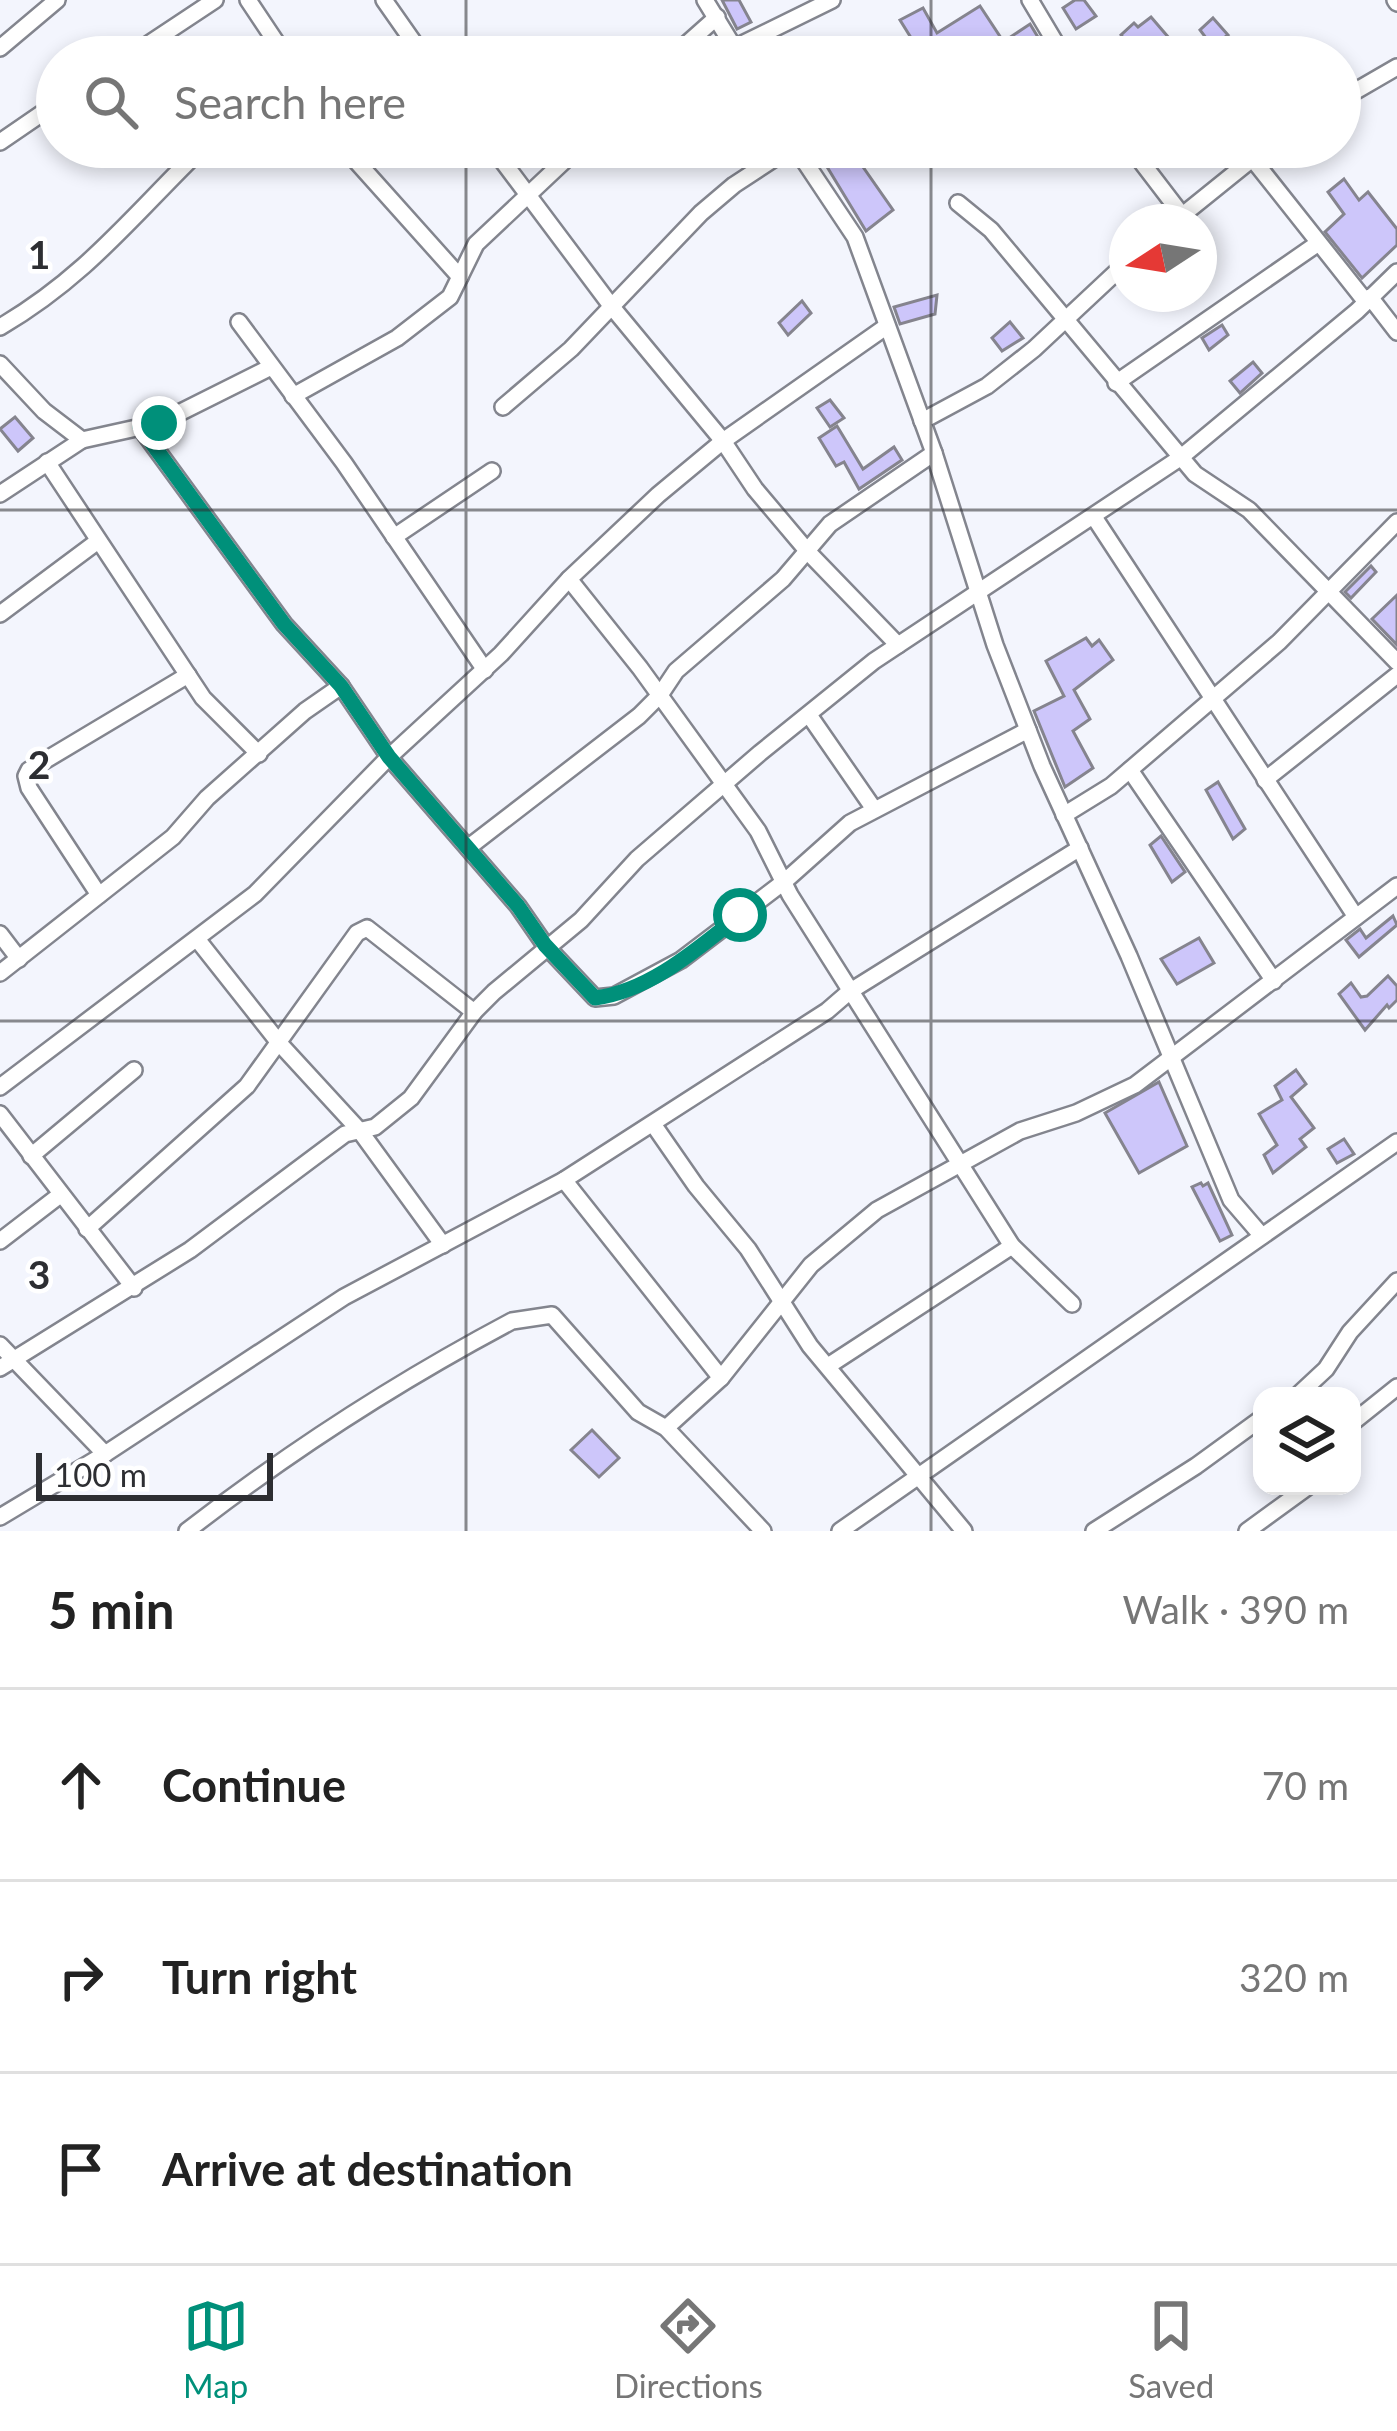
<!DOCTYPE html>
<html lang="en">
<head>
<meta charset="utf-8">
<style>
	:root { --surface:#fff; --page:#f2f2f2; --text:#222; --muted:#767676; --line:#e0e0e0; --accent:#00907a }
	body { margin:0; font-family:Lato,sans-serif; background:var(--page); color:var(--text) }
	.controls { position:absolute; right:36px; bottom:36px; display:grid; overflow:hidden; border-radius:24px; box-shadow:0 6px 18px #0003 }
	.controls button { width:108px; height:108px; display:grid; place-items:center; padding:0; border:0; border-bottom:3px solid var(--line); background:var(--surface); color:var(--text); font:60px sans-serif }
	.compass { position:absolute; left:1109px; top:204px; width:108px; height:108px; border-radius:50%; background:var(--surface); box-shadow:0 6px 18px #0003; rotate:258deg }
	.scale { position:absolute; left:36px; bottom:30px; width:237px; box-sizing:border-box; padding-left:12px; border:6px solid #2d2e32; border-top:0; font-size:33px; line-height:42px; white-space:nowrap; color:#2d2e32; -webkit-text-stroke:9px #fff; paint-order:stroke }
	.stop { position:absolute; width:36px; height:36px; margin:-27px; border:9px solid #00907a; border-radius:50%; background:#fff }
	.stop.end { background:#00907a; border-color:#fff; box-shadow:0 3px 12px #0008 }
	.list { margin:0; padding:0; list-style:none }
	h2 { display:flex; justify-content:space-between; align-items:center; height:156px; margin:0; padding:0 48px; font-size:51px }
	h2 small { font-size:39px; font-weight:400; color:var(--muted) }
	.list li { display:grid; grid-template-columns:78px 1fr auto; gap:36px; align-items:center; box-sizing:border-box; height:192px; padding:0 48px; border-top:3px solid var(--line) }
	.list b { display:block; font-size:45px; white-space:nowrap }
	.list em { font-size:39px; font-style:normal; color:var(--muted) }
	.icon { flex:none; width:66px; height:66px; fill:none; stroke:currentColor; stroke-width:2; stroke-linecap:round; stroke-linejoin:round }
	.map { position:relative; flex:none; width:1397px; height:1531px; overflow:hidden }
	.search { position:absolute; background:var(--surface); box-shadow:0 6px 18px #0003; left:36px; right:36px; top:36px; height:132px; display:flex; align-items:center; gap:30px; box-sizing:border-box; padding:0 42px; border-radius:66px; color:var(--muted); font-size:45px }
	.sheet { height:732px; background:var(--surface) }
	nav { display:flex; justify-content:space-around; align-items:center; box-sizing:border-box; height:168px; border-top:3px solid var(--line); background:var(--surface); font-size:33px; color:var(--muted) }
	nav a { display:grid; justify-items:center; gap:6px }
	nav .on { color:var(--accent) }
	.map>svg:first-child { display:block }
	.building { fill:#cdc6fa; stroke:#85848e; stroke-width:3 }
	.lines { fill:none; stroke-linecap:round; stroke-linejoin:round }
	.minor-casing { stroke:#83858e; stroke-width:20 }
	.minor { stroke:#fff; stroke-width:15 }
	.route { stroke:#00907a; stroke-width:15 }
	.grid { fill:none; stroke:#2d2e32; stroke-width:3; stroke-opacity:0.55 }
	.grid-label { font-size:39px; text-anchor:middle; font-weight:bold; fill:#2d2e32; stroke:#fff; stroke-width:9; stroke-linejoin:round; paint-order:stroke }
</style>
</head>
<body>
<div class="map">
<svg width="1397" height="1531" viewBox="0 0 1397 1531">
	<rect width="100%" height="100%" fill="#f3f5fd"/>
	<g class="building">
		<path d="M 722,0 L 739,0 L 751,22 L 737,29 Z"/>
		<path d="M 1075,0 L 1084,0 L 1096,16 L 1076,29 L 1063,8 Z"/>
		<path d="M 980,6 L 1003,41 L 982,57 L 923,57 L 900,20 L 923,8 L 937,33 Z"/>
		<path d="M 1151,17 L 1169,38 L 1158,49 L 1154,45 L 1138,57 L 1121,35 L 1134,23 L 1138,27 Z"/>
		<path d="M 1213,18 L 1228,35 L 1212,46 L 1200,30 Z"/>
		<path d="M 1030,24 L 1050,57 L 1008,57 L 1000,44 Z"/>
		<path d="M 815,147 L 849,147 L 893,210 L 866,231 Z"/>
		<path d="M 1344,179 L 1359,200 L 1368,192 L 1397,229 L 1397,245 L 1362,278 L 1325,232 L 1344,214 L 1328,192 Z"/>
		<path d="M 937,295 L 935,314 L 900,324 L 894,307 Z"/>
		<path d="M 802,301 L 811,313 L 788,335 L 779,323 Z"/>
		<path d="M 1010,322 L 1023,338 L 1002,351 L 992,338 Z"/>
		<path d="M 1222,325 L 1228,335 L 1209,350 L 1202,338 Z"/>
		<path d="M 1253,362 L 1262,373 L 1240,393 L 1230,381 Z"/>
		<path d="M 830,400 L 844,418 L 830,427 L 817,408 Z"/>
		<path d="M 15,417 L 33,438 L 18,451 L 0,429 Z"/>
		<path d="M 837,426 L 863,469 L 894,447 L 902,460 L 859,489 L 844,462 L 836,466 L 819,438 Z"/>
		<path d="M 1371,566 L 1376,572 L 1351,598 L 1345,592 Z"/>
		<path d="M 1397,595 L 1397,645 L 1372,619 Z"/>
		<path d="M 1086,638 L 1092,646 L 1099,640 L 1113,660 L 1074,690 L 1090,719 L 1073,731 L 1093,768 L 1065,787 L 1034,711 L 1064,696 L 1046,661 Z"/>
		<path d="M 1218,782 L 1245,829 L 1233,839 L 1206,790 Z"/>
		<path d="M 1161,836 L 1185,872 L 1172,882 L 1150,845 Z"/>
		<path d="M 1393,916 L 1397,925 L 1359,957 L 1346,940 L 1360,929 L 1366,938 Z"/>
		<path d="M 1199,938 L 1214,963 L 1177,984 L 1161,959 Z"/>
		<path d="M 1388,976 L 1397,986 L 1397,1000 L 1389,1008 L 1387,1005 L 1365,1030 L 1339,994 L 1351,983 L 1361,997 L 1367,996 Z"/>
		<path d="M 1296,1070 L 1306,1084 L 1291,1097 L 1314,1128 L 1300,1139 L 1306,1147 L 1273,1173 L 1264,1155 L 1277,1145 L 1259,1114 L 1282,1100 L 1275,1086 Z"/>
		<path d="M 1159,1082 L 1187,1146 L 1139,1173 L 1105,1113 Z"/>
		<path d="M 1344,1139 L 1354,1154 L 1337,1163 L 1328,1149 Z"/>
		<path d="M 1201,1183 L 1203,1186 L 1208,1183 L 1232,1235 L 1220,1241 L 1192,1187 Z"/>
		<path d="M 592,1430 L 619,1458 L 599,1477 L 571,1450 Z"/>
	</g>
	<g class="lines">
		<g class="minor-casing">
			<g id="minor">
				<path d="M 248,0 L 286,57"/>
				<path d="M 384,0 L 424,57"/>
				<path d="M 705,0 L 738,54"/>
				<path d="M 1030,0 L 1064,57"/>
				<path d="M 1395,0 L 1397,3"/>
				<path d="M 0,48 L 57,0"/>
				<path d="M 734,48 L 832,0"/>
				<path d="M 129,57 L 215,0"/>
				<path d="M 672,57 L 717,17"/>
				<path d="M 1340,100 L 1397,67"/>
				<path d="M 0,142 L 57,103"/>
				<path d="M 348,147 L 357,162 L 460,277"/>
				<path d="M 492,147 L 612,307 L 723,441 L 755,489 L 809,553 L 898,645"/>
				<path d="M 795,147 L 855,237 L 934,453 L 995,645 L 1042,766 L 1129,956 L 1231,1200 L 1262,1236"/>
				<path d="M 1130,147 L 1182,215"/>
				<path d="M 1251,157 L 1366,302"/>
				<path d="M 958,203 L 991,230 L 1195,474 L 1249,510 L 1397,662"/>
				<path d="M 1174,222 L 1267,147"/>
				<path d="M 1370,297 L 1397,332"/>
				<path d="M 239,322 L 344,463 L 485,670"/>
				<path d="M 0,327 C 86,277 133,215 203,147"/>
				<path d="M 0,364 L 44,411 L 82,440 L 159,423 L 271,367"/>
				<path d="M 1116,383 L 1317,244"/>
				<path d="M 293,396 L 397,338 L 450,297 L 476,244 L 579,147"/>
				<path d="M 503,407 L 571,349 L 701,213 L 734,185 L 792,147"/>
				<path d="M 922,421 L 987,386 L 1034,349 L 1127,262"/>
				<path d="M 140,427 L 284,624 L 341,686 L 389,757 L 518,906 L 545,945 L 595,998 L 614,996 L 681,960 L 785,881 L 850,823 L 1028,730"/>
				<path d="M 47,462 L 203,698 L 259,754"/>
				<path d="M 0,494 L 82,440"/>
				<path d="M 1094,517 L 1356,917"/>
				<path d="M 394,537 L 492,471"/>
				<path d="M 569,579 L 640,668 L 758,831 L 790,895 L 1012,1246 L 1072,1304"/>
				<path d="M 0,614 L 98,541"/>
				<path d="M 809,715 L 874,809"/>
				<path d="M 1130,770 L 1274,981"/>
				<path d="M 1265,780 L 1397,675"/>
				<path d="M 1064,815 L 1111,786 L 1279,642 L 1397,522"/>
				<path d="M 469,847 L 639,716 L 660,695 L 676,671 L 783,579 L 830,524 L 934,453"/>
				<path d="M 99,895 L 29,788 L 26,776 L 29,770 L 188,675"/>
				<path d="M 0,934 L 19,959"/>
				<path d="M 197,939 L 280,1044 L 360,1131 L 443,1245"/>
				<path d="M 0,973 L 173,837 L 207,798 L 305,711 L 341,686"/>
				<path d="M 0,1087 L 255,894 L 389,757 L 501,654 L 569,579 L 658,495 L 723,441 L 887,326"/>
				<path d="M 0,1114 L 134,1288"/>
				<path d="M 653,1124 L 696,1186 L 748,1249 L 810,1346 L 964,1531"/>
				<path d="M 31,1156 L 134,1070"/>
				<path d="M 564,1180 L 721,1378"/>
				<path d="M 87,1229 L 247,1086 L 357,933 L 367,928 L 474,1012"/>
				<path d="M 0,1241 L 60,1195"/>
				<path d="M 0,1345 L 105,1454"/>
				<path d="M 828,1366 L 1012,1246"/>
				<path d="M 0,1368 L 190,1250 L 345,1134 L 375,1127 L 411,1098 L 474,1012 L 494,992 L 581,920 L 637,859 L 760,753 L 874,661 L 1180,458 L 1357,311 L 1397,272"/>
				<path d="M 1297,1396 L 1326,1369 L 1350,1332 L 1397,1281"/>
				<path d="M 1352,1423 L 1397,1387"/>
				<path d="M 666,1428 L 721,1378 L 811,1265 L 877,1210 L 1020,1131 L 1076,1113 L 1135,1085 L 1397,886"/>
				<path d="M 0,1517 L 105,1454 L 344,1297 L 564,1180 L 827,1011 L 849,992 L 1080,848"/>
				<path d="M 187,1531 C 290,1451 397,1382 512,1321 L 552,1315 L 638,1412 L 666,1428 L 763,1531"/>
				<path d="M 840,1531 L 1397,1142"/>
				<path d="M 1094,1531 L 1196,1466 L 1262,1418"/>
				<path d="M 1247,1531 L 1309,1486"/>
			</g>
		</g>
		<use href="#minor" class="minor"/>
	</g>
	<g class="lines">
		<path class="route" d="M 159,423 L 140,427 L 284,624 L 341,686 L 389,757 L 518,906 L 545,945 L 595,998 C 650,991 697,949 740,915"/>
	</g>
	<path class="grid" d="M 466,0 L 466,57M 931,0 L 931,57M 466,147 L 466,1531M 931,147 L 931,1531M 0,510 L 1397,510M 0,1021 L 1397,1021"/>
	<g class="grid-label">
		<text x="39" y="269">1</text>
		<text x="39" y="779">2</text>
		<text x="39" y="1289">3</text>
	</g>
</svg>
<div class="controls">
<button><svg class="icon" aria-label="layers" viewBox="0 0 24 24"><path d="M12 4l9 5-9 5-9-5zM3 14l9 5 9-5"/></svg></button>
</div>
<svg class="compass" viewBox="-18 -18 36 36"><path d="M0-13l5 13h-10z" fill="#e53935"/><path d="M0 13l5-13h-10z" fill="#767676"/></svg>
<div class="scale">100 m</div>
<div class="stop" style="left:740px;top:915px"></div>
<div class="stop end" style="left:159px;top:423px"></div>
<div class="search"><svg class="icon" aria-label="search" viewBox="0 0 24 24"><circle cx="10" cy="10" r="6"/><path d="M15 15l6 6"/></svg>Search here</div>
</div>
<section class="sheet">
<h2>5 min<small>Walk · 390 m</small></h2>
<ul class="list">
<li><svg class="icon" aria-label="ahead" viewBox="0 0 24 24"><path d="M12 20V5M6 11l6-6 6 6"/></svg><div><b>Continue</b></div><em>70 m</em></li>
<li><svg class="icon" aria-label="right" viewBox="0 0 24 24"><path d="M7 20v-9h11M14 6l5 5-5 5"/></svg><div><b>Turn right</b></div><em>320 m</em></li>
<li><svg class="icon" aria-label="arrive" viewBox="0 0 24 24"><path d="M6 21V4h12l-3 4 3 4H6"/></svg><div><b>Arrive at destination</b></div></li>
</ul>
</section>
<nav>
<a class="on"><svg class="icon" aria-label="map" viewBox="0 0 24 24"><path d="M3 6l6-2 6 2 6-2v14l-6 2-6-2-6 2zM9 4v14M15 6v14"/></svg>Map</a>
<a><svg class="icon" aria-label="directions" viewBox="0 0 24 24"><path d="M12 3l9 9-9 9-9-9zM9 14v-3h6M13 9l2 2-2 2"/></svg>Directions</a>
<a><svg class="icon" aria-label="saved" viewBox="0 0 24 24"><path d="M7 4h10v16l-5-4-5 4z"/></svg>Saved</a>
</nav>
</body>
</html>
